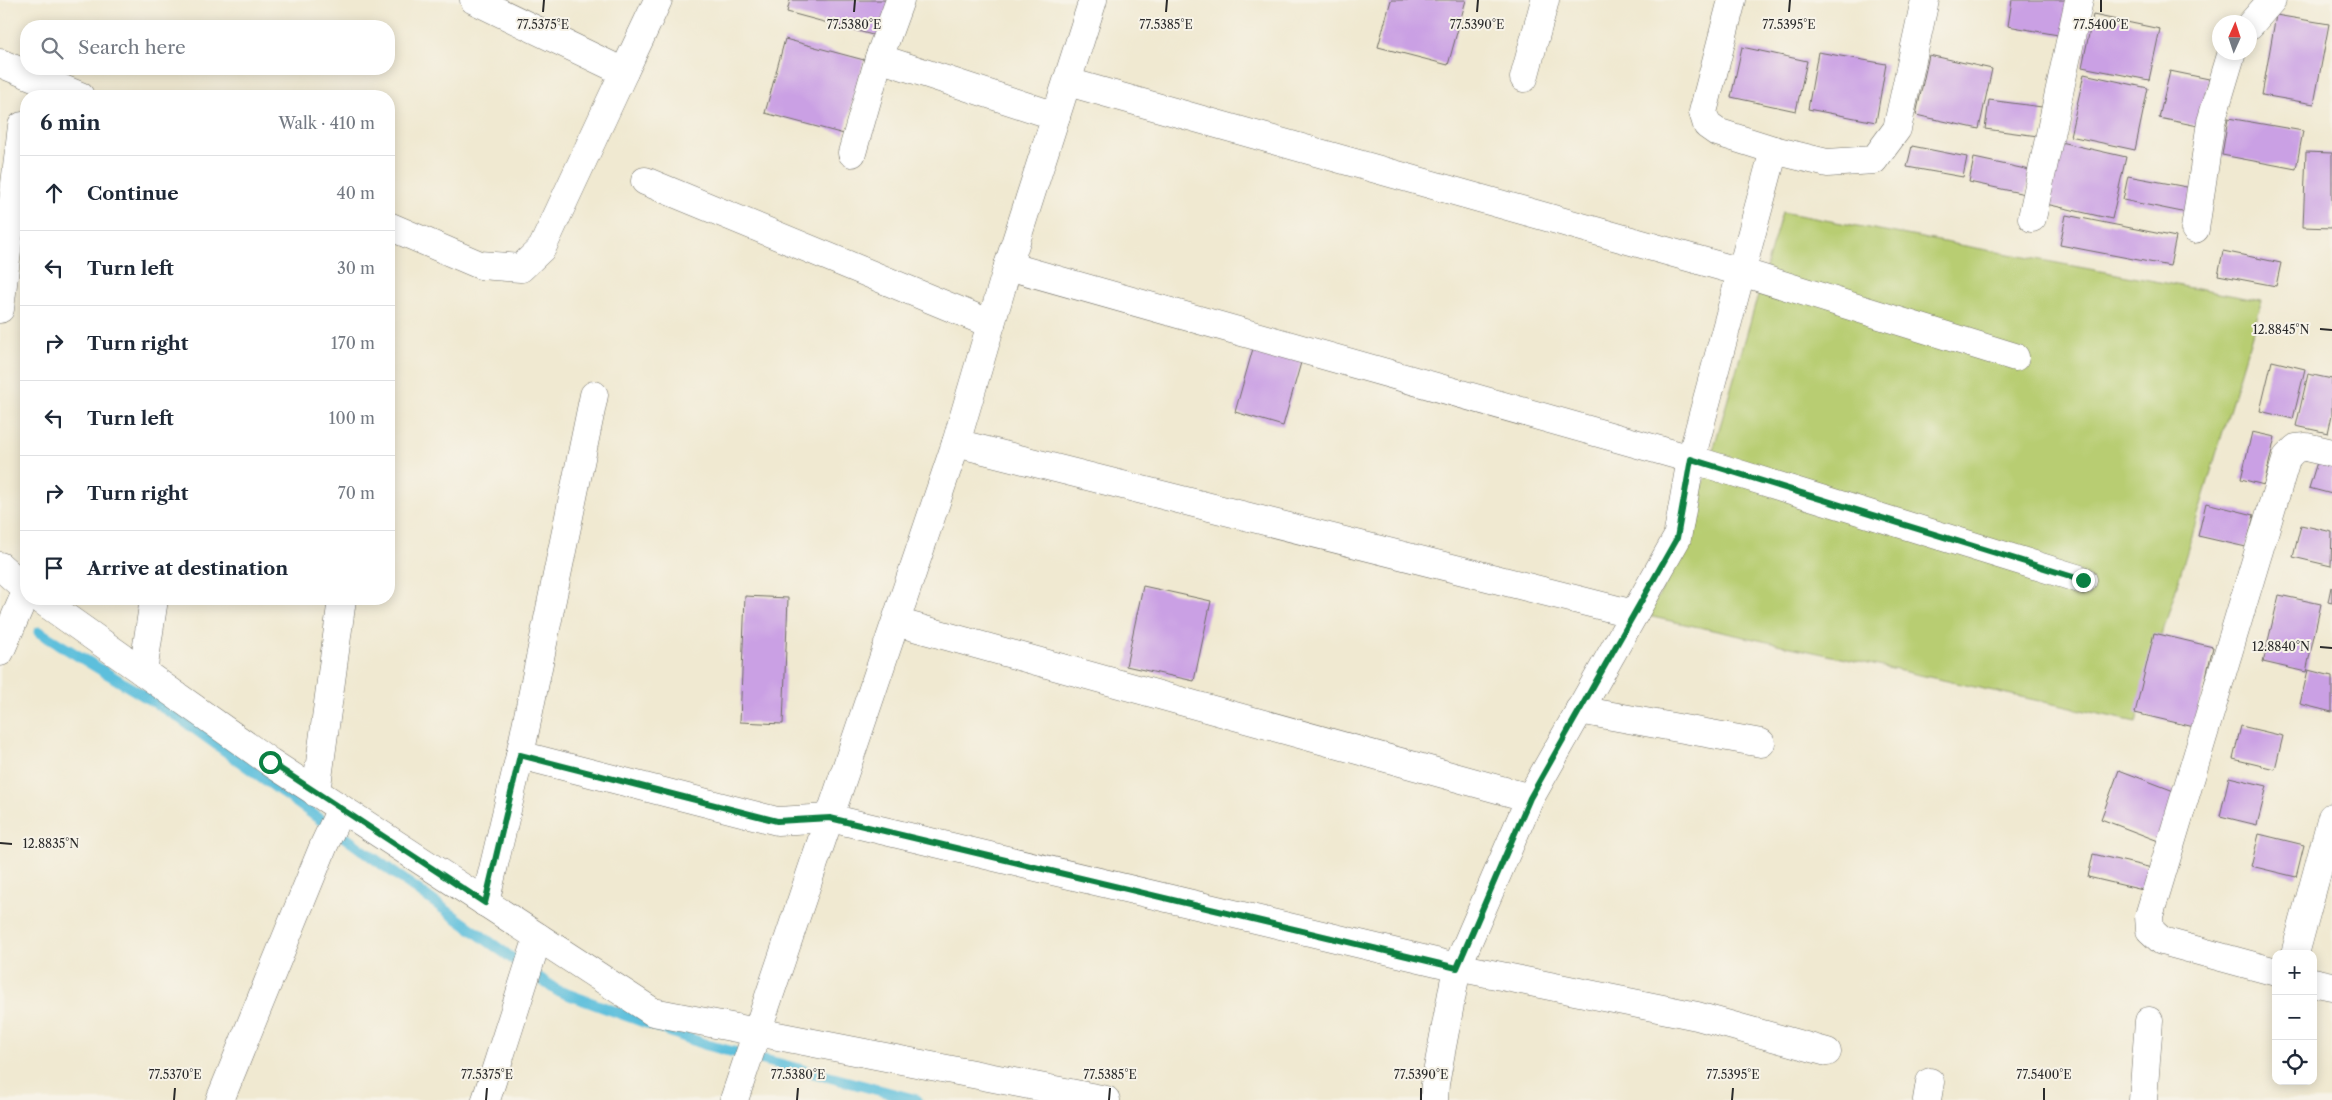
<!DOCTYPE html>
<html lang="en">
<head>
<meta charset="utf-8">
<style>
	:root { --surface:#fff; --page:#f2f2f3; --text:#1f2937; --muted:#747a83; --line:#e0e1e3 }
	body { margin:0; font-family:"Libre Caslon Text",serif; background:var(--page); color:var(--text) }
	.controls { position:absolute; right:15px; bottom:15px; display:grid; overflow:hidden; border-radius:10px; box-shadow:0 2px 12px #0003 }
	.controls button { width:45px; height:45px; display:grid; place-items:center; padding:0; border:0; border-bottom:1px solid var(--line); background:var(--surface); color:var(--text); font:25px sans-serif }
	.compass { position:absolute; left:2212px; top:15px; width:45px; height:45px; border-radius:50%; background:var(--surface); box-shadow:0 2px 12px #0003; rotate:3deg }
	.stop { position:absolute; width:15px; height:15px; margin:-11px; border:4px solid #0b8043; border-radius:50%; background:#fff }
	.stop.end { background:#0b8043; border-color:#fff; box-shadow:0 1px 5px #0008 }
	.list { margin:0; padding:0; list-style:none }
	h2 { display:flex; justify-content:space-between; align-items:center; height:65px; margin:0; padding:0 20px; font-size:21px }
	h2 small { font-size:16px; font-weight:400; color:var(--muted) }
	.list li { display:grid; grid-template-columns:32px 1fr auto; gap:15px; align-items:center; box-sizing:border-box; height:75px; padding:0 20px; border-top:1px solid var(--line) }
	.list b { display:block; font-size:19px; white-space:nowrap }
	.list em { font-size:16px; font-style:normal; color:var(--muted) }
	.icon { flex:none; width:28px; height:28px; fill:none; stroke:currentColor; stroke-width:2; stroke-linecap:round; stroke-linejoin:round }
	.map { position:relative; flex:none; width:2332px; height:1100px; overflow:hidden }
	.search { position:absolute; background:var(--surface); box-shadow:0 2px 12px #0003; left:20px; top:20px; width:375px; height:55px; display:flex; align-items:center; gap:12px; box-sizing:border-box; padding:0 18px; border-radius:20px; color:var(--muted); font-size:19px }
	.panel { position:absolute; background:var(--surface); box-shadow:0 2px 12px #0003; left:20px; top:90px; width:375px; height:515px; border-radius:20px }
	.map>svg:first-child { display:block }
	.green { fill:#b8cd72; stroke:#727c4e }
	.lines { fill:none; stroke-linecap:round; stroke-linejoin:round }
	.stream { stroke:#5dbfdc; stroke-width:11 }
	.building { fill:#caa0e4 }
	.minor-casing { stroke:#706e65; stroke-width:29 }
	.minor { stroke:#fff; stroke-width:28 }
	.route { stroke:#0b8043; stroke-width:6 }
	.ticks { fill:none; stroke:#2b2b2b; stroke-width:2 }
	.ticks-label { font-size:12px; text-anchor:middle; fill:#2b2b2b; stroke:#f7f3e8; stroke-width:4; stroke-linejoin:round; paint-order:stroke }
</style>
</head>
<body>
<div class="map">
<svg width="2332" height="1100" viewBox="0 0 2332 1100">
	<rect width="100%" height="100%" fill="#f7f3e8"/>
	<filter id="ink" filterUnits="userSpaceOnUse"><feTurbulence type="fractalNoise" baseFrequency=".02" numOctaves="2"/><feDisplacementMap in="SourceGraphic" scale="10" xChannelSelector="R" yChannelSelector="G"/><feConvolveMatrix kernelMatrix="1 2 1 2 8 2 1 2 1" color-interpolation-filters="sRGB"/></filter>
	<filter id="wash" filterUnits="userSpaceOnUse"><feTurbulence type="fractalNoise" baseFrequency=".0096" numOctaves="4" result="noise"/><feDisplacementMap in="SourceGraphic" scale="20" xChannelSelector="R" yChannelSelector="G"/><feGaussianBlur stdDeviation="1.12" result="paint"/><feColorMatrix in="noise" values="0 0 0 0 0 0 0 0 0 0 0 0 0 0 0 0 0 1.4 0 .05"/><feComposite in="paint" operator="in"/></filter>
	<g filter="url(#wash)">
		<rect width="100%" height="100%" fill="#f0e9d1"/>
		<path class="green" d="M 1782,212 L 2262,301 L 2136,722 L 1648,616 L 1686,544 Z"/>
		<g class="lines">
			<path class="stream" d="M 39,632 L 177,716 L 556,990 L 707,1045 L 917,1100"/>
		</g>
		<g id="blocks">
			<g class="building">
				<path d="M 790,0 L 890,0 L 880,37 L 787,12 Z"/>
				<path d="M 1391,0 L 1466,0 L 1448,65 L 1378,47 Z"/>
				<path d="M 2012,0 L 2076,0 L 2069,37 L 2008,26 Z"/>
				<path d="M 2093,15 L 2160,29 L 2149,80 L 2082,67 Z"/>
				<path d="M 2276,15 L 2329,24 L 2314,104 L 2262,95 Z"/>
				<path d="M 785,39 L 864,60 L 844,134 L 765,113 Z"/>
				<path d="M 1742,47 L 1807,61 L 1796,111 L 1731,97 Z"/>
				<path d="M 1818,52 L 1886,64 L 1876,122 L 1808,109 Z"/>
				<path d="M 1929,55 L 1992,69 L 1979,129 L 1916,115 Z"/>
				<path d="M 2170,71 L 2209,79 L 2198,126 L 2159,118 Z"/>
				<path d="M 2084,74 L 2148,88 L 2135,150 L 2070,136 Z"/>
				<path d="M 1989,100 L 2042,107 L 2038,136 L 1985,129 Z"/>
				<path d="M 2228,118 L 2303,131 L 2296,169 L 2222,155 Z"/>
				<path d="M 2060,142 L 2126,157 L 2112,219 L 2046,204 Z"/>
				<path d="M 1912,146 L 1967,157 L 1963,177 L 1907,167 Z"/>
				<path d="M 2306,152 L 2332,153 L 2332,228 L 2303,227 Z"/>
				<path d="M 1974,158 L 2030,170 L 2025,194 L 1969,182 Z"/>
				<path d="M 2128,176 L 2192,188 L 2187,213 L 2123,200 Z"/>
				<path d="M 2066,215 L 2176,237 L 2170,266 L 2060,245 Z"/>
				<path d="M 2223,251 L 2281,263 L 2276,286 L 2218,275 Z"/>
				<path d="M 1254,345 L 1302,359 L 1283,426 L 1235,412 Z"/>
				<path d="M 2272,361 L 2305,369 L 2293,419 L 2260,411 Z"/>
				<path d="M 2308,374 L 2332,379 L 2332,415 L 2328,433 L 2296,426 Z"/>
				<path d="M 2252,432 L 2275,437 L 2264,485 L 2241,479 Z"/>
				<path d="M 2318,459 L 2332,463 L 2332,494 L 2309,488 Z"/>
				<path d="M 2206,503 L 2254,515 L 2246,547 L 2198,536 Z"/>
				<path d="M 2301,525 L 2332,532 L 2331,566 L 2293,557 Z"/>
				<path d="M 1143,586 L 1211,601 L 1194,681 L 1126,666 Z"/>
				<path d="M 2331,587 L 2332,588 L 2332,603 L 2328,602 Z"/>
				<path d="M 2279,595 L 2321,604 L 2306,672 L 2263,662 Z"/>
				<path d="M 745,596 L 788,598 L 783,724 L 740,722 Z"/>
				<path d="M 2154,633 L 2213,647 L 2194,727 L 2135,713 Z"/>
				<path d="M 2308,670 L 2332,676 L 2332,712 L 2300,704 Z"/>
				<path d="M 2241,726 L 2283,736 L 2275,769 L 2233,759 Z"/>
				<path d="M 2119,770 L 2179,793 L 2161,842 L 2101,819 Z"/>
				<path d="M 2229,777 L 2267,786 L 2257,825 L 2220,816 Z"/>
				<path d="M 2259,834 L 2304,845 L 2296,877 L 2251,866 Z"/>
				<path d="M 2093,854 L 2152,868 L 2147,891 L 2088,877 Z"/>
			</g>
		</g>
	</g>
	<g filter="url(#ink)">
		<use href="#blocks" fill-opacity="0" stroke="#706e65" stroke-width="1"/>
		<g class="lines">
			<g class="minor-casing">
				<g id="minor">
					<path d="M 1732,0 L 1703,112 L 1707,125 L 1717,132 L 1774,150"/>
					<path d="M 2250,25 L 2272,0"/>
					<path d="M 879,58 L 1056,116"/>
					<path d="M 0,63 L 80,96"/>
					<path d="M 624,72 L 658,0"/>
					<path d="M 1524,78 L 1545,0"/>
					<path d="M 1068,82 L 1741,272 L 2015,357"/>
					<path d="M 852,153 L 879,58 L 900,0"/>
					<path d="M 645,181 L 991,324"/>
					<path d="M 2032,218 L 2079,0"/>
					<path d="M 389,226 L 480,265 L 521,268 L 542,248 L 624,72 L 474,0"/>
					<path d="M 2195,229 L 2211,122 L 2232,52"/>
					<path d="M 1008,266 L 1691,459 L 2083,580"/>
					<path d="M 0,309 L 22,126"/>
					<path d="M 956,443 L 1634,614"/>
					<path d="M 0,566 L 26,589"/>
					<path d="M 40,599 L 270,762 L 653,1012 L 757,1032 L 956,443 L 1008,266 L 1093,0"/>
					<path d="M 896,622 L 1530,798"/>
					<path d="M 0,652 L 26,592"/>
					<path d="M 143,672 L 154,599"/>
					<path d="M 1579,710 L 1761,743"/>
					<path d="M 520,755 L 777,821 L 830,818 L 1457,967 L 1697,1016 L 1827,1052"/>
					<path d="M 316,793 L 342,599"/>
					<path d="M 485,903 L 520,755 L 594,395"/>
					<path d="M 2295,954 L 2332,817"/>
					<path d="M 2276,972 L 2162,941 L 2150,930 L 2149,916 L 2287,457 L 2296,448 L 2306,447 L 2332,453"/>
					<path d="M 2313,982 L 2332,986"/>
					<path d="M 220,1100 L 324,845 L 341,809"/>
					<path d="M 486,1100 L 538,937"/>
					<path d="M 734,1100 L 757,1032 L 1106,1100"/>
					<path d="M 1434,1100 L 1435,1084 L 1457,967 L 1530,798 L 1677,538 L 1691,459 L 1774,150 L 1827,163 L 1874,160 L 1897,129 L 1925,0"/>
					<path d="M 1927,1100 L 1930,1082"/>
					<path d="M 2143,1100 L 2149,1021"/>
				</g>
			</g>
			<use href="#minor" class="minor"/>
		</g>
	</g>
	<g class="lines" filter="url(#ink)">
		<path class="route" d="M 270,762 L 485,903 L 520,755 L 777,821 L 830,818 L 1457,968 L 1530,798 L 1677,538 L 1691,459 L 2083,580"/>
	</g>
	<path class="ticks" d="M 543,12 L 544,0M 854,12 L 855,0M 1166,12 L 1167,0M 1477,12 L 1478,0M 1789,12 L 1790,0M 2101,12 L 2101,0M 2320,329 L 2332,330M 2320,647 L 2332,648M 0,843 L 12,844M 174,1100 L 175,1088M 486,1100 L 487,1088M 797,1100 L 798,1088M 1109,1100 L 1110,1088M 1421,1100 L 1421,1088M 1732,1100 L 1733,1088M 2044,1100 L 2044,1088"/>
	<g class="ticks-label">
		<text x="543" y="29">77.5375°E</text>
		<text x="854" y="29">77.5380°E</text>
		<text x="1166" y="29">77.5385°E</text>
		<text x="1477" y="29">77.5390°E</text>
		<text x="1789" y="29">77.5395°E</text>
		<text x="2101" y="29">77.5400°E</text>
		<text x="2281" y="334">12.8845°N</text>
		<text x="2281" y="651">12.8840°N</text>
		<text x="51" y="848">12.8835°N</text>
		<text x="175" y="1079">77.5370°E</text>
		<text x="487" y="1079">77.5375°E</text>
		<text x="798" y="1079">77.5380°E</text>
		<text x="1110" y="1079">77.5385°E</text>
		<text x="1421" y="1079">77.5390°E</text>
		<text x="1733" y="1079">77.5395°E</text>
		<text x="2044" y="1079">77.5400°E</text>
	</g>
</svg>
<div class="controls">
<button>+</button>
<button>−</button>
<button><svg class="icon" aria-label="locate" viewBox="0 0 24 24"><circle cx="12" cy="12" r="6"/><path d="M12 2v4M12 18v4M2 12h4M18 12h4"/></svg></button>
</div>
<svg class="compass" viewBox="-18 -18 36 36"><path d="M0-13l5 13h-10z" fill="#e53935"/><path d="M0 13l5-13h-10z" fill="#747a83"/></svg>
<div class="stop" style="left:270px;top:762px"></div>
<div class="stop end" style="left:2083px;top:580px"></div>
<div class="search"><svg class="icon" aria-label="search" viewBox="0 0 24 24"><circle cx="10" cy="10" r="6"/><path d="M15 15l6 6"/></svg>Search here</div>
<section class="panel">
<h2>6 min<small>Walk · 410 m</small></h2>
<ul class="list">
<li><svg class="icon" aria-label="ahead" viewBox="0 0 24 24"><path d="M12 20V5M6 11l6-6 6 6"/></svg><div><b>Continue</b></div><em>40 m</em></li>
<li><svg class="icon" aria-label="left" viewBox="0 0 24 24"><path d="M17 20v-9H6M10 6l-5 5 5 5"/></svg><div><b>Turn left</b></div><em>30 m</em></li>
<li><svg class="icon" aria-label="right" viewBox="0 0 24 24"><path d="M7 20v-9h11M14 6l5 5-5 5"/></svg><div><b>Turn right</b></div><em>170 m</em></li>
<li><svg class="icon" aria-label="left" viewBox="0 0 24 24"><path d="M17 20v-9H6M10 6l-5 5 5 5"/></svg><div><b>Turn left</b></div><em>100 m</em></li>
<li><svg class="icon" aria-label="right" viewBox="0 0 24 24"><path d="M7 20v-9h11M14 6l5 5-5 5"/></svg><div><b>Turn right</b></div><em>70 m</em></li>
<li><svg class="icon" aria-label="arrive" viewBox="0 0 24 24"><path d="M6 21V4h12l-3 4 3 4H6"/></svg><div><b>Arrive at destination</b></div></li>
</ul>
</section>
</div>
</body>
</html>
